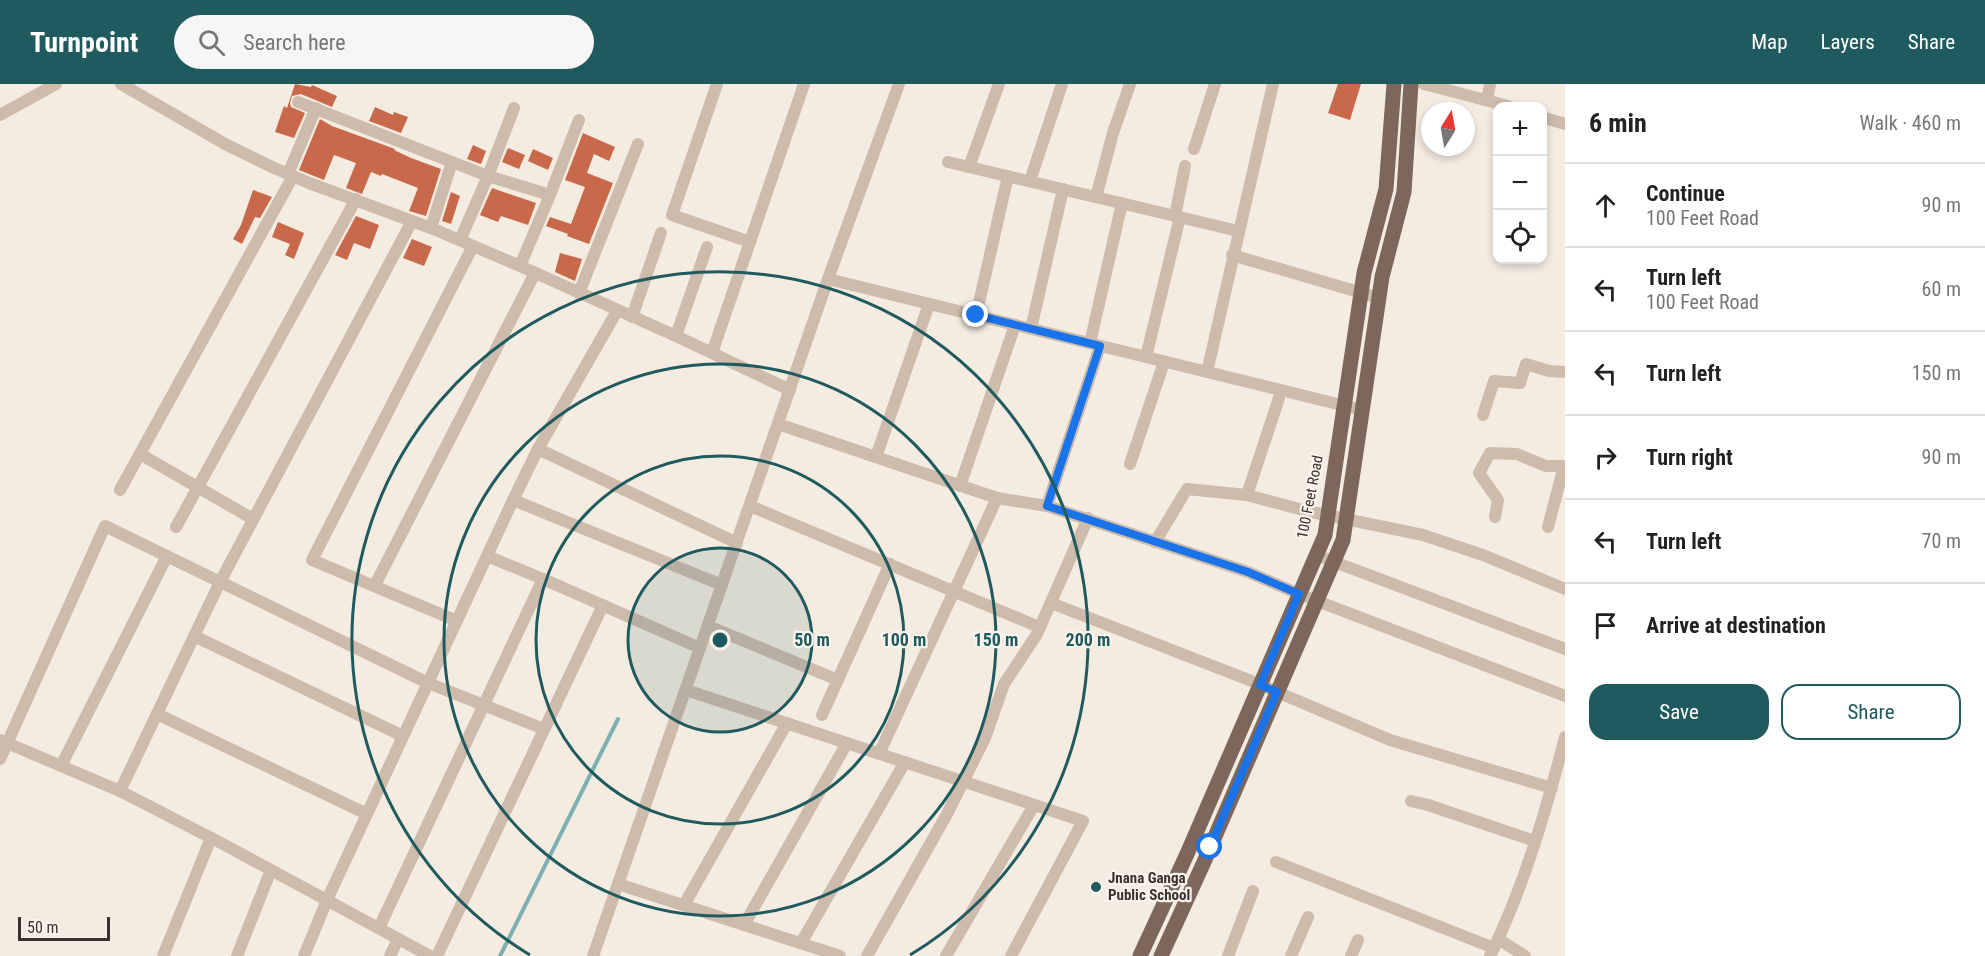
<!DOCTYPE html>
<html lang="en">
<head>
<meta charset="utf-8">
<style>
	:root { --surface:#fff; --page:#f6f6f6; --text:#222; --muted:#767676; --line:#e0e0e0; --accent:#1f5a5e }
	body { margin:0; font-family:"Roboto Condensed",sans-serif; background:var(--page); color:var(--text) }
	.controls { position:absolute; right:18px; top:18px; display:grid; overflow:hidden; border-radius:12px; box-shadow:0 3px 9px #0003 }
	.controls button { width:54px; height:54px; display:grid; place-items:center; padding:0; border:0; border-bottom:2px solid var(--line); background:var(--surface); color:var(--text); font:30px sans-serif }
	.compass { position:absolute; left:1421px; top:18px; width:54px; height:54px; border-radius:50%; background:var(--surface); box-shadow:0 3px 9px #0003; rotate:11deg }
	.scale { position:absolute; left:18px; bottom:15px; width:92px; box-sizing:border-box; padding-left:6px; border:3px solid #3b302b; border-top:0; font-size:16px; line-height:21px; white-space:nowrap; color:#3b302b; -webkit-text-stroke:4px #fbf5ee; paint-order:stroke }
	.stop { position:absolute; width:18px; height:18px; margin:-14px; border:4px solid #1a73e8; border-radius:50%; background:#fff }
	.stop.end { background:#1a73e8; border-color:#fff; box-shadow:0 2px 6px #0008 }
	.list { margin:0; padding:0; list-style:none }
	h2 { display:flex; justify-content:space-between; align-items:center; height:78px; margin:0; padding:0 24px; font-size:26px }
	h2 small { font-size:20px; font-weight:400; color:var(--muted) }
	.list li { display:grid; grid-template-columns:39px 1fr auto; gap:18px; align-items:center; box-sizing:border-box; height:84px; padding:0 24px; border-top:2px solid var(--line) }
	.list b { display:block; font-size:22px; white-space:nowrap }
	.list p { margin:0; font-size:20px; white-space:nowrap; color:var(--muted) }
	.list em { font-size:20px; font-style:normal; color:var(--muted) }
	.actions { display:flex; gap:12px; padding:18px 24px }
	.actions a { flex:1; padding:14px 0; border:2px solid var(--accent); border-radius:18px; text-align:center; font-size:21px; color:var(--accent) }
	.actions .main { background:var(--accent); color:#fff }
	.icon { flex:none; width:33px; height:33px; fill:none; stroke:currentColor; stroke-width:2; stroke-linecap:round; stroke-linejoin:round }
	.map { position:relative; flex:none; width:1565px; height:872px; overflow:hidden }
	header { display:flex; align-items:center; gap:36px; box-sizing:border-box; height:84px; padding:0 30px; background:var(--accent); color:#fff }
	header strong { font-size:28px }
	nav { display:flex; gap:33px; margin-inline-start:auto; font-size:21px }
	.search { width:420px; height:54px; background:var(--page); display:flex; align-items:center; gap:15px; box-sizing:border-box; padding:0 21px; border-radius:33px; color:var(--muted); font-size:22px }
	main { display:flex }
	aside { flex:1; background:var(--surface) }
	.map>svg:first-child { display:block }
	.lines { fill:none; stroke-linecap:round; stroke-linejoin:round }
	.stream { stroke:#7fb0b2; stroke-width:4 }
	.building { fill:#c8694b }
	.minor { stroke:#cdbbac; stroke-width:12 }
	.major { stroke:#7d675c; stroke-width:15 }
	.route { stroke:#1a73e8; stroke-width:8 }
	.ring { fill:none; stroke:#1f5a5e; stroke-width:3 }
	.poi-dot { fill:#1f5a5e; stroke:#fbf5ee; stroke-width:2 }
	.labels { text-anchor:middle; stroke-width:4.5; stroke-linejoin:round; paint-order:stroke }
	.street-label { font-size:15px; fill:#3b302b; stroke:#fbf5ee }
	.poi-label { font-size:15px; font-weight:bold; fill:#3b302b; stroke:#fbf5ee; text-anchor:start }
	.centre { fill:#1f5a5e; stroke:#fbf5ee; stroke-width:3 }
	.ring-label { font-size:18px; text-anchor:middle; font-weight:bold; fill:#1f5a5e; stroke:#fbf5ee; stroke-width:4.5; stroke-linejoin:round; paint-order:stroke }
</style>
</head>
<body>
<header>
<strong>Turnpoint</strong>
<div class="search"><svg class="icon" aria-label="search" viewBox="0 0 24 24"><circle cx="10" cy="10" r="6"/><path d="M15 15l6 6"/></svg>Search here</div>
<nav><a>Map</a><a>Layers</a><a>Share</a></nav>
</header>
<main>
<div class="map">
<svg width="1565" height="872" viewBox="0 0 1565 872">
	<rect width="100%" height="100%" fill="#f4ebe1"/>
	<g class="lines">
		<path class="stream" d="M 500,872 L 618,635"/>
	</g>
	<g class="building">
		<path d="M 295,0 L 311,3 L 312,1 L 337,12 L 332,23 L 301,10 L 292,12 L 290,19 L 291,23 L 305,29 L 294,54 L 275,48 L 284,22 L 287,24 Z"/>
		<path d="M 1338,0 L 1361,0 L 1350,36 L 1328,29 Z"/>
		<path d="M 375,23 L 393,31 L 394,28 L 408,33 L 401,49 L 369,37 Z"/>
		<path d="M 320,35 L 332,42 L 395,65 L 394,66 L 411,74 L 441,85 L 426,132 L 409,127 L 418,104 L 382,90 L 381,92 L 371,88 L 362,110 L 346,104 L 356,79 L 334,71 L 324,96 L 299,86 Z"/>
		<path d="M 583,49 L 615,63 L 609,77 L 594,70 L 587,89 L 613,99 L 589,160 L 567,152 L 568,150 L 546,142 L 550,133 L 571,140 L 585,103 L 565,96 Z"/>
		<path d="M 473,61 L 486,67 L 481,80 L 467,75 Z"/>
		<path d="M 508,64 L 525,71 L 519,85 L 502,78 Z"/>
		<path d="M 533,65 L 553,74 L 548,86 L 528,77 Z"/>
		<path d="M 492,104 L 536,119 L 528,141 L 501,132 L 498,138 L 480,131 Z"/>
		<path d="M 253,106 L 272,113 L 260,134 L 255,133 L 242,160 L 233,155 L 241,141 Z"/>
		<path d="M 451,108 L 460,112 L 451,140 L 442,137 Z"/>
		<path d="M 356,132 L 379,141 L 370,165 L 354,159 L 347,176 L 335,171 Z"/>
		<path d="M 278,138 L 304,149 L 294,175 L 285,171 L 290,160 L 272,153 Z"/>
		<path d="M 412,155 L 432,163 L 424,182 L 403,174 Z"/>
		<path d="M 560,169 L 582,175 L 575,197 L 555,188 Z"/>
	</g>
	<g class="lines">
		<g class="minor">
			<path d="M 121,0 L 227,61 L 272,83 L 309,99 L 431,144 L 520,182 L 676,252 L 790,306"/>
			<path d="M 717,0 L 672,131 L 750,158"/>
			<path d="M 1424,0 L 1508,22"/>
			<path d="M 1487,16 L 1490,0"/>
			<path d="M 298,18 L 488,92 L 460,156"/>
			<path d="M 514,24 L 488,92 L 550,111"/>
			<path d="M 0,31 L 56,0"/>
			<path d="M 1542,33 L 1565,40"/>
			<path d="M 1194,65 L 1215,0"/>
			<path d="M 948,78 L 1238,147"/>
			<path d="M 969,83 L 999,0"/>
			<path d="M 288,90 L 316,24"/>
			<path d="M 1030,97 L 1062,0"/>
			<path d="M 1096,113 L 1113,49 L 1130,0"/>
			<path d="M 1175,132 L 1185,82"/>
			<path d="M 431,144 L 452,78"/>
			<path d="M 1232,171 L 1379,214"/>
			<path d="M 520,182 L 550,111 L 579,36"/>
			<path d="M 828,195 L 1362,326"/>
			<path d="M 579,209 L 638,60"/>
			<path d="M 976,232 L 1008,92"/>
			<path d="M 632,233 L 661,149"/>
			<path d="M 1031,245 L 1063,105"/>
			<path d="M 676,252 L 707,163"/>
			<path d="M 1090,259 L 1122,119"/>
			<path d="M 712,269 L 804,0"/>
			<path d="M 1146,273 L 1180,133"/>
			<path d="M 1207,288 L 1273,0"/>
			<path d="M 1483,331 L 1494,297 L 1520,299 L 1526,280 L 1549,287 L 1565,288"/>
			<path d="M 778,340 L 997,414 L 1047,422 L 1248,488 L 1299,510 L 1565,612"/>
			<path d="M 538,365 L 737,459"/>
			<path d="M 140,370 L 253,435"/>
			<path d="M 876,373 L 929,220"/>
			<path d="M 1130,380 L 1164,278"/>
			<path d="M 960,402 L 1015,241"/>
			<path d="M 120,406 L 293,92"/>
			<path d="M 1247,411 L 1279,314"/>
			<path d="M 513,416 L 722,501"/>
			<path d="M 750,422 L 1039,543"/>
			<path d="M 1047,422 L 1100,262"/>
			<path d="M 1495,433 L 1498,416 L 1479,389 L 1490,369 L 1517,370 L 1546,382 L 1565,382"/>
			<path d="M 176,443 L 356,115"/>
			<path d="M 1548,443 L 1564,382"/>
			<path d="M 1155,458 L 1187,405 L 1247,411 L 1307,427 L 1423,451 L 1483,471 L 1565,505"/>
			<path d="M 1316,471 L 1565,565"/>
			<path d="M 487,472 L 543,495 L 700,564"/>
			<path d="M 375,501 L 535,189"/>
			<path d="M 1051,519 L 1249,596 L 1390,656 L 1552,704"/>
			<path d="M 457,537 L 312,476 L 473,162"/>
			<path d="M 708,542 L 838,596"/>
			<path d="M 194,552 L 403,652"/>
			<path d="M 686,606 L 1083,737 L 1011,872"/>
			<path d="M 157,630 L 367,730"/>
			<path d="M 822,631 L 890,480"/>
			<path d="M 0,656 L 120,707 L 223,760 L 430,872"/>
			<path d="M 879,670 L 997,414"/>
			<path d="M 0,675 L 105,442 L 428,599 L 544,645"/>
			<path d="M 61,682 L 167,472"/>
			<path d="M 120,707 L 220,498 L 412,137"/>
			<path d="M 1411,717 L 1428,721 L 1535,757"/>
			<path d="M 1276,778 L 1494,864"/>
			<path d="M 618,800 L 840,872"/>
			<path d="M 684,821 L 787,639"/>
			<path d="M 744,841 L 847,659"/>
			<path d="M 379,844 L 543,495"/>
			<path d="M 1498,855 L 1525,872"/>
			<path d="M 801,859 L 905,678"/>
			<path d="M 163,872 L 211,754"/>
			<path d="M 237,872 L 271,786"/>
			<path d="M 304,872 L 327,816 L 513,416 L 538,365 L 617,227"/>
			<path d="M 390,872 L 398,855"/>
			<path d="M 437,872 L 603,521"/>
			<path d="M 593,872 L 828,195 L 899,0"/>
			<path d="M 867,872 L 947,730 L 985,654 L 1004,600 L 1037,550 L 1088,434"/>
			<path d="M 946,872 L 1034,721"/>
			<path d="M 1228,872 L 1253,807"/>
			<path d="M 1291,872 L 1308,833"/>
			<path d="M 1351,872 L 1358,856"/>
			<path d="M 1490,872 C 1524,803 1546,727 1565,653"/>
		</g>
		<g class="major">
			<path d="M 1140,872 L 1187,770 L 1325,451 L 1364,189 L 1386,105 L 1394,0"/>
			<path d="M 1161,872 L 1204,778 L 1343,456 L 1382,193 L 1404,108 L 1411,0"/>
		</g>
	</g>
	<g class="lines">
		<path class="route" d="M 976,231 L 1100,262 L 1047,422 L 1248,488 L 1299,510 L 1260,601 L 1277,608 L 1210,763"/>
	</g>
	<circle cx="720" cy="556" r="92" fill="#1f5a5e" fill-opacity=".12"/>
	<g class="ring">
		<circle cx="720" cy="556" r="92"/>
		<circle cx="720" cy="556" r="184"/>
		<circle cx="720" cy="556" r="276"/>
		<path d="M530 871A368 368 0 1 1 910 871"/>
	</g>
	<circle class="poi-dot" cx="1096" cy="803" r="6"/>
	<g class="labels">
		<g class="street-label">
			<text transform="translate(1310 413) rotate(-79)" y="5">100 Feet Road</text>
		</g>
		<g class="poi-label">
			<text x="1108" y="799">Jnana Ganga<tspan x="1108" dy="17">Public School</tspan></text>
		</g>
	</g>
	<circle cx="720" cy="556" r="9" class="centre"/>
	<g class="ring-label">
		<text x="812" y="562">50 m</text>
		<text x="904" y="562">100 m</text>
		<text x="996" y="562">150 m</text>
		<text x="1088" y="562">200 m</text>
	</g>
</svg>
<div class="controls">
<button>+</button>
<button>−</button>
<button><svg class="icon" aria-label="locate" viewBox="0 0 24 24"><circle cx="12" cy="12" r="6"/><path d="M12 2v4M12 18v4M2 12h4M18 12h4"/></svg></button>
</div>
<svg class="compass" viewBox="-18 -18 36 36"><path d="M0-13l5 13h-10z" fill="#e53935"/><path d="M0 13l5-13h-10z" fill="#767676"/></svg>
<div class="scale">50 m</div>
<div class="stop" style="left:1210px;top:763px"></div>
<div class="stop end" style="left:976px;top:231px"></div>
</div>
<aside>
<h2>6 min<small>Walk · 460 m</small></h2>
<ul class="list">
<li><svg class="icon" aria-label="ahead" viewBox="0 0 24 24"><path d="M12 20V5M6 11l6-6 6 6"/></svg><div><b>Continue</b><p>100 Feet Road</p></div><em>90 m</em></li>
<li><svg class="icon" aria-label="left" viewBox="0 0 24 24"><path d="M17 20v-9H6M10 6l-5 5 5 5"/></svg><div><b>Turn left</b><p>100 Feet Road</p></div><em>60 m</em></li>
<li><svg class="icon" aria-label="left" viewBox="0 0 24 24"><path d="M17 20v-9H6M10 6l-5 5 5 5"/></svg><div><b>Turn left</b></div><em>150 m</em></li>
<li><svg class="icon" aria-label="right" viewBox="0 0 24 24"><path d="M7 20v-9h11M14 6l5 5-5 5"/></svg><div><b>Turn right</b></div><em>90 m</em></li>
<li><svg class="icon" aria-label="left" viewBox="0 0 24 24"><path d="M17 20v-9H6M10 6l-5 5 5 5"/></svg><div><b>Turn left</b></div><em>70 m</em></li>
<li><svg class="icon" aria-label="arrive" viewBox="0 0 24 24"><path d="M6 21V4h12l-3 4 3 4H6"/></svg><div><b>Arrive at destination</b></div></li>
</ul>
<div class="actions"><a class="main">Save</a><a>Share</a></div>
</aside>
</main>
</body>
</html>
